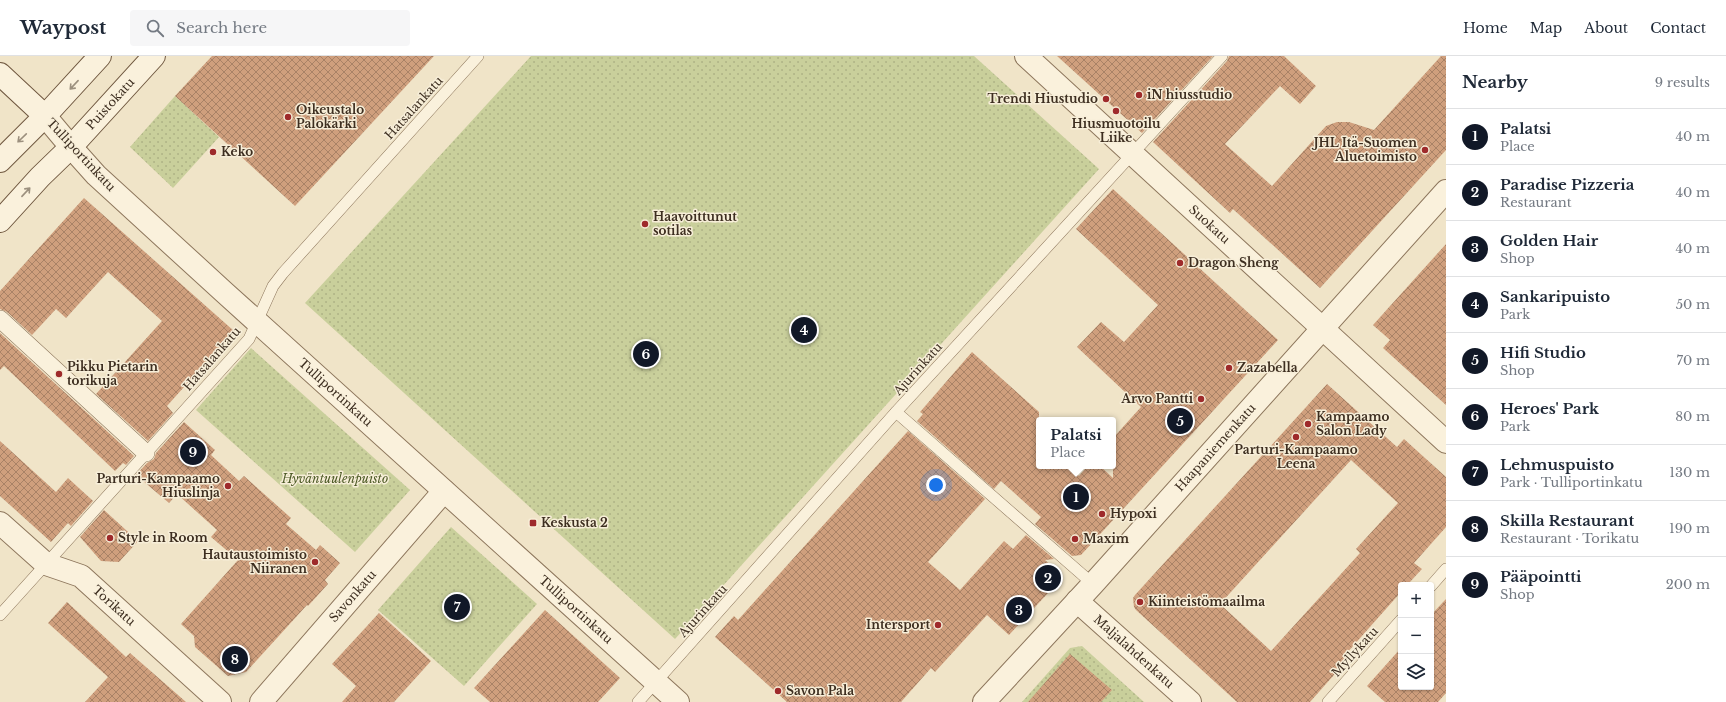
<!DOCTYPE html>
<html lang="en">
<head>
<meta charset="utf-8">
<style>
	:root { --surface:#fff; --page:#f6f6f7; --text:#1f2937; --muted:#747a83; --line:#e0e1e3; --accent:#111827 }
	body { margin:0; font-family:"Libre Baskerville",serif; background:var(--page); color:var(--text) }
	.controls { position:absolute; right:12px; bottom:12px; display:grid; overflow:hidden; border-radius:4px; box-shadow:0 1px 3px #0004 }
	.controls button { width:36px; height:36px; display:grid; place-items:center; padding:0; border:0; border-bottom:1px solid var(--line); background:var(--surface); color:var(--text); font:20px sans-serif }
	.you { position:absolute; left:936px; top:429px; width:14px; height:14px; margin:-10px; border:3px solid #fff; border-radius:50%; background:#1a73e8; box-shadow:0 0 0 6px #1a73e833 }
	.badge { display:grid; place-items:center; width:26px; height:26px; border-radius:50%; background:var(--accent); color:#fff; font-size:13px; font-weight:700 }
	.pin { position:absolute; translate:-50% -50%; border:2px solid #fff; box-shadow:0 1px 4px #0006 }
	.popup { position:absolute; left:1036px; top:361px; width:80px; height:52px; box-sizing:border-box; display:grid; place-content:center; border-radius:4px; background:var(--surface); filter:drop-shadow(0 1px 3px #0005); font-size:13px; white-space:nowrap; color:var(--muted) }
	.popup b { font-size:15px; color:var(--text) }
	.popup::after { content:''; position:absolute; left:50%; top:100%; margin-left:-8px; border:8px solid transparent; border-top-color:var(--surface) }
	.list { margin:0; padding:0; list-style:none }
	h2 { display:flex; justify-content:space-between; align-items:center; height:52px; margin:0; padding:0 16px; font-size:17px }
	h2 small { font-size:13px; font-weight:400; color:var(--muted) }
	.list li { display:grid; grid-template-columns:26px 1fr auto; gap:12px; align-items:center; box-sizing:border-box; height:56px; padding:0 16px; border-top:1px solid var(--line) }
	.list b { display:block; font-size:15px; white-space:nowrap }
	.list p { margin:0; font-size:13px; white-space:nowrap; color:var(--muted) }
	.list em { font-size:13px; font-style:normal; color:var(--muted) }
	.icon { flex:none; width:22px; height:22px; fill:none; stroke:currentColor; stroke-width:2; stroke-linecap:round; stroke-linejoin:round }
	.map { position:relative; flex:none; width:1446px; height:646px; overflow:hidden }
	header { display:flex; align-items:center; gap:24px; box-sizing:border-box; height:56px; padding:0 20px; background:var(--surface); border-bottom:1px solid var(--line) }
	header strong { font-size:19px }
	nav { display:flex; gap:22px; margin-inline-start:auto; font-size:14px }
	.search { width:280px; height:36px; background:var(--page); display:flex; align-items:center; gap:10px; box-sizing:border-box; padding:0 14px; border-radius:4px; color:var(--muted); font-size:15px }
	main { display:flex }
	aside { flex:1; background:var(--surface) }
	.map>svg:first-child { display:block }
	.park { fill:url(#park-dots) }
	.building { fill:url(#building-cross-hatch); fill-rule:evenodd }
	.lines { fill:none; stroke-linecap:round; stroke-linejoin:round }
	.service-casing { stroke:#8d765c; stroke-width:12 }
	.pedestrian-casing { stroke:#8d765c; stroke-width:18 }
	.minor-casing { stroke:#8d765c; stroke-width:24 }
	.tertiary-casing { stroke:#8d765c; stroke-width:24 }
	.secondary-casing { stroke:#6f573f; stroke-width:24 }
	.service { stroke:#faf1dc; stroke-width:11 }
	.pedestrian { stroke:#faf1dc; stroke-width:17 }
	.minor { stroke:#faf1dc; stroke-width:22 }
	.tertiary { stroke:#faf1dc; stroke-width:22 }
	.secondary { stroke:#faf1dc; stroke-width:22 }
	.oneway { stroke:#9c907e }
	.poi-dot { fill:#9e2a2b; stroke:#f7eed8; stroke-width:1.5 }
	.labels { text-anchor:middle; stroke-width:3; stroke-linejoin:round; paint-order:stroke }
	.poi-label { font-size:12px; font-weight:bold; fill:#3d2e20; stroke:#f7eed8; text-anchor:start }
	.street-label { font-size:12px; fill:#3d2e20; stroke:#f7eed8 }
	.park-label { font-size:12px; font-style:italic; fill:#4d5a26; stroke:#f7eed8 }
</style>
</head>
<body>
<header>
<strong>Waypost</strong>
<div class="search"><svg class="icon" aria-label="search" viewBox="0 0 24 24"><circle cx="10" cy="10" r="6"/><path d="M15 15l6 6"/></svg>Search here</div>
<nav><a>Home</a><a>Map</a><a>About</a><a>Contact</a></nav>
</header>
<main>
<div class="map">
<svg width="1446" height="646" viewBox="0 0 1446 646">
	<defs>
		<pattern id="park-dots" width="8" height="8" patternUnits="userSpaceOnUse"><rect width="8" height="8" fill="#c9cf9b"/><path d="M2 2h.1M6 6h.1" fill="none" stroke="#aeb285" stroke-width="1.8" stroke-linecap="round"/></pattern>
		<pattern id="building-cross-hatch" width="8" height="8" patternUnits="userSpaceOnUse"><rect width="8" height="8" fill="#cf9f7d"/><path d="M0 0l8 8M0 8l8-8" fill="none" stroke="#a98266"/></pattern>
	</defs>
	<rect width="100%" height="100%" fill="#f0e4c8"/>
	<g class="park">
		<path d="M 531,0 L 974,0 L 1099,113 L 675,583 L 305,247 Z"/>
		<path d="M 175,40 L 219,81 L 173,132 L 130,91 Z"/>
		<path d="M 251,292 L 410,434 L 355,496 L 196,354 Z"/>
		<path d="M 451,471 L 537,548 L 464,630 L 378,554 Z"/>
		<path d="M 1082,590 L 1144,646 L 1022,646 L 1070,592 Z"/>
	</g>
	<g class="building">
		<path d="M 212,0 L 434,0 L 295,150 L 175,40 Z"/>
		<path d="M 1057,0 L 1213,0 L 1142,77 Z"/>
		<path d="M 1229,0 L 1284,0 L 1316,30 L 1300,48 L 1280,30 L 1225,88 L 1272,130 L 1326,70 L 1337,66 L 1349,66 L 1374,74 L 1441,0 L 1446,0 L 1446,94 L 1320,232 L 1233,153 L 1230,157 L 1153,86 L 1227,5 Z"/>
		<path d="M 1113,133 L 1278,284 L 1081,499 L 1072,500 L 1035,468 L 1041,461 L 1001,425 L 994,433 L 917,365 L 923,358 L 920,356 L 972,296 L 1039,356 L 1039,410 L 1068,410 L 1079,420 L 1088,410 L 1100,410 L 1113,422 L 1113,382 L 1141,351 L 1077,291 L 1101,266 L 1124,286 L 1158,249 L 1076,173 Z"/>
		<path d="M 84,142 L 234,275 L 167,350 L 173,357 L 148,385 L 96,338 L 162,265 L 108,216 L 66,262 L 56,253 L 32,279 L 7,256 L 0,253 L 0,235 Z"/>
		<path d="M 1446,188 L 1446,349 L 1383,292 L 1390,284 L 1373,269 Z"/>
		<path d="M 0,277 L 134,400 L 126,409 L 123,407 L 115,415 L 4,310 L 0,314 Z"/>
		<path d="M 1327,328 L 1397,391 L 1404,383 L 1446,421 L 1446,471 L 1414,507 L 1422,513 L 1407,529 L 1401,529 L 1401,536 L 1345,599 L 1349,602 L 1310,646 L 1237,646 L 1136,554 L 1134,551 L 1133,542 L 1135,539 ZM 1351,404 L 1398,447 L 1356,493 L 1360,497 L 1271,595 L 1220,548 Z"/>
		<path d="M 184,366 L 215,394 L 211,399 L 239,425 L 244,420 L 291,462 L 286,468 L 316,494 L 320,489 L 340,507 L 325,524 L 328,528 L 308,550 L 307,549 L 246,616 L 228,620 L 195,591 L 194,580 L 181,568 L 238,504 L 211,481 L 217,474 L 177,438 L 169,447 L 136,419 L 147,407 L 154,403 L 156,397 Z"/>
		<path d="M 908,375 L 985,443 L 928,506 L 960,534 L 1004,485 L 1013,493 L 1026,479 L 1054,503 L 1045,504 L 1063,521 L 1009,579 L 987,559 L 935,616 L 931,612 L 901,646 L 787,646 L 715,581 L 734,560 L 738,564 Z"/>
		<path d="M 0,385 L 56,436 L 68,422 L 93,445 L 71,470 L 68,467 L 51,486 L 0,440 Z"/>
		<path d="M 104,454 L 138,485 L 119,506 L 101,505 L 80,481 Z"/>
		<path d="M 1446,543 L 1446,637 L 1438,646 L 1385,646 L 1367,630 L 1401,592 L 1401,631 L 1431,631 L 1431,559 Z"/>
		<path d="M 67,546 L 126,601 L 130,597 L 186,646 L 85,646 L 108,621 L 48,567 Z"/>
		<path d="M 545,554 L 620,622 L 598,646 L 490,646 L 474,632 Z"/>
		<path d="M 379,557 L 431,605 L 394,646 L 342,646 L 356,630 L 332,608 Z"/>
		<path d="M 1070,598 L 1112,634 L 1101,646 L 1028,646 Z"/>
	</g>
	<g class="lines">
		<g class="service-casing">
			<g id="service">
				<path d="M 896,356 L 1093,528"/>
				<path d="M 1431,530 L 1446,513"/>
				<path d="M 0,559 L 249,283 L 273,230 L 283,217 L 478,0"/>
				<path d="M 638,646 L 896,356 L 1222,0"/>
				<path d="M 1328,646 L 1401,564"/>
			</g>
		</g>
		<g class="pedestrian-casing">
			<path id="pedestrian" d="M 0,263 L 146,397"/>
		</g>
		<g class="minor-casing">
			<g id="minor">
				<path id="s1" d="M 71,91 L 96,119 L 225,237 L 678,646"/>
				<path id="s2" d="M 0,467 L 46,508 L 81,520 L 220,646"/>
				<path id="s3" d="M 1077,545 L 1190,646"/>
				<path id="s4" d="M 261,646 L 444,435"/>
				<path id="s5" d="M 984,646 L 1093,528 L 1446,135"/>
			</g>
		</g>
		<g class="tertiary-casing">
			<g id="tertiary">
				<path id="s6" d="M 1026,0 L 1446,386"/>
				<path d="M 45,60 L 71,91"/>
			</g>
		</g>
		<g class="secondary-casing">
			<g id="secondary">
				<path d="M 0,18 L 45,60"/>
				<path d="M 0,105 L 45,60 L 100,0"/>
				<path id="s7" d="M 0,165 L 40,121 L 71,91 L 154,0"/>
			</g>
		</g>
		<use href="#service" class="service"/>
		<use href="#pedestrian" class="pedestrian"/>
		<use href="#minor" class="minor"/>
		<use href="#tertiary" class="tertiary"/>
		<use href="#secondary" class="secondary"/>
	</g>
	<defs><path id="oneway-shaft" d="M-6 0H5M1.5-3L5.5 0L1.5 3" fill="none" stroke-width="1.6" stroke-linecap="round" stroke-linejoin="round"/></defs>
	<g class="oneway">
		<use href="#oneway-shaft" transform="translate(74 29) rotate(133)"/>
		<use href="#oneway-shaft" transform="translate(22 82) rotate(136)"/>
		<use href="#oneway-shaft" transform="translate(26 136) rotate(-47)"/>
	</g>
	<g class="poi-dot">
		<circle cx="1139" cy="39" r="4"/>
		<circle cx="1106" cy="43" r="4"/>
		<circle cx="1116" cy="55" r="4"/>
		<circle cx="288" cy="61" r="4"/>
		<circle cx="1425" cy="94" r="4"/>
		<circle cx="213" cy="96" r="4"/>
		<circle cx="645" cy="168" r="4"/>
		<circle cx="1180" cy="207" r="4"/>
		<circle cx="1229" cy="312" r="4"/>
		<circle cx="59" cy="318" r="4"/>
		<circle cx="1201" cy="343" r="4"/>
		<circle cx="1308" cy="368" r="4"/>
		<circle cx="1296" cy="381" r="4"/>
		<circle cx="228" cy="430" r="4"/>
		<circle cx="1102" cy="458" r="4"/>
		<rect x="529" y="463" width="8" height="8" rx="2"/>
		<circle cx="110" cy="482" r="4"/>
		<circle cx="1075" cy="483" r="4"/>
		<circle cx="315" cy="506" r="4"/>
		<circle cx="1140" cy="546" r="4"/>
		<circle cx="938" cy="569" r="4"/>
		<circle cx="778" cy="635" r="4"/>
	</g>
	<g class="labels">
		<g class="poi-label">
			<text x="1147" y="43">iN hiusstudio</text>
			<text x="1098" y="47" text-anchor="end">Trendi Hiustudio</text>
			<text x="296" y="58">Oikeustalo<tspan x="296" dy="14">Palokärki</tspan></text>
			<text x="1116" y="72" text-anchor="middle">Hiusmuotoilu<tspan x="1116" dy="14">Liike</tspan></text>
			<text x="1417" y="91" text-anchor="end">JHL Itä-Suomen<tspan x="1417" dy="14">Aluetoimisto</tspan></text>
			<text x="221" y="100">Keko</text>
			<text x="653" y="165">Haavoittunut<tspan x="653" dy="14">sotilas</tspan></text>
			<text x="1188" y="211">Dragon Sheng</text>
			<text x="67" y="315">Pikku Pietarin<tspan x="67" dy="14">torikuja</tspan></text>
			<text x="1237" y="316">Zazabella</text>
			<text x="1193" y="347" text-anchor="end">Arvo Pantti</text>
			<text x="1316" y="365">Kampaamo<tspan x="1316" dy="14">Salon Lady</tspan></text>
			<text x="1296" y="398" text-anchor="middle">Parturi-Kampaamo<tspan x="1296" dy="14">Leena</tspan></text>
			<text x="220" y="427" text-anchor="end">Parturi-Kampaamo<tspan x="220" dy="14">Hiuslinja</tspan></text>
			<text x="1110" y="462">Hypoxi</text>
			<text x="541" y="471">Keskusta 2</text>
			<text x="118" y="486">Style in Room</text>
			<text x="1083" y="487">Maxim</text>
			<text x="307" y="503" text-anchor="end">Hautaustoimisto<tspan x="307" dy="14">Niiranen</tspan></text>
			<text x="1148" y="550">Kiinteistömaailma</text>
			<text x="930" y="573" text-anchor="end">Intersport</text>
			<text x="786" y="639">Savon Pala</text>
		</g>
		<g class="street-label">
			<text dy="4" stroke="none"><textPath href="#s7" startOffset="161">Puistokatu</textPath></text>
			<text transform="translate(414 52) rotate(-48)" y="4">Hatsalankatu</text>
			<text transform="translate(81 99) rotate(47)" y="4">Tulliportinkatu</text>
			<text dy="4" stroke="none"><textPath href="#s6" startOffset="249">Suokatu</textPath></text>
			<text transform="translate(212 303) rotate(-49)" y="4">Hatsalankatu</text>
			<text transform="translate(918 313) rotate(-48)" y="4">Ajurinkatu</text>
			<text dy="4" stroke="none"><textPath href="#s1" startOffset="361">Tulliportinkatu</textPath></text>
			<text dy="4" stroke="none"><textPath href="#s5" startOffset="344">Haapaniemenkatu</textPath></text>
			<text dy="4" stroke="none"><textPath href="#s4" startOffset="140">Savonkatu</textPath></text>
			<text dy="4" stroke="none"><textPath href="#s2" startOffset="143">Torikatu</textPath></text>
			<text dy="4" stroke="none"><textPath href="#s1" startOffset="685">Tulliportinkatu</textPath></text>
			<text transform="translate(703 555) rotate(-48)" y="4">Ajurinkatu</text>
			<text dy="4" stroke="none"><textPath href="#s3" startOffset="76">Maljalahdenkatu</textPath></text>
			<text transform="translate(1355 596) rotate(-48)" y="4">Myllykatu</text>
		</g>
		<g class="park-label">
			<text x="335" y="427">Hyväntuulenpuisto</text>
		</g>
	</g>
</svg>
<div class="controls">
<button>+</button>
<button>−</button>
<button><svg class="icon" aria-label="layers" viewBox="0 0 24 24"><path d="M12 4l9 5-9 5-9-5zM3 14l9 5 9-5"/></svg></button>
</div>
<div class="you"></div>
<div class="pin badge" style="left:1076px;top:441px">1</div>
<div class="popup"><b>Palatsi</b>Place</div>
<div class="pin badge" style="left:1048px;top:522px">2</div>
<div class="pin badge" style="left:1019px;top:554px">3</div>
<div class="pin badge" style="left:804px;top:274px">4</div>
<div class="pin badge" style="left:1180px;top:365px">5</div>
<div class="pin badge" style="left:646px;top:298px">6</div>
<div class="pin badge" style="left:457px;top:551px">7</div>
<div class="pin badge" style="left:235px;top:603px">8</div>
<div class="pin badge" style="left:193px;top:396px">9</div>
</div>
<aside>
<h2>Nearby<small>9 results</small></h2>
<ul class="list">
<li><span class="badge">1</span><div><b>Palatsi</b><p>Place</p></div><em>40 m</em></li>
<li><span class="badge">2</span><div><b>Paradise Pizzeria</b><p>Restaurant</p></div><em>40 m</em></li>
<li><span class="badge">3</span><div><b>Golden Hair</b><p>Shop</p></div><em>40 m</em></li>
<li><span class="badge">4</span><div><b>Sankaripuisto</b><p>Park</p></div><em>50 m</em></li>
<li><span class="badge">5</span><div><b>Hifi Studio</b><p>Shop</p></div><em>70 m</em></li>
<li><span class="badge">6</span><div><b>Heroes' Park</b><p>Park</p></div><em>80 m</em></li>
<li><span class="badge">7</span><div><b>Lehmuspuisto</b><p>Park · Tulliportinkatu</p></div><em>130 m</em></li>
<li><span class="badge">8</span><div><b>Skilla Restaurant</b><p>Restaurant · Torikatu</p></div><em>190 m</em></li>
<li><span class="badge">9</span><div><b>Pääpointti</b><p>Shop</p></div><em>200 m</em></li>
</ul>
</aside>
</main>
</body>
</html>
